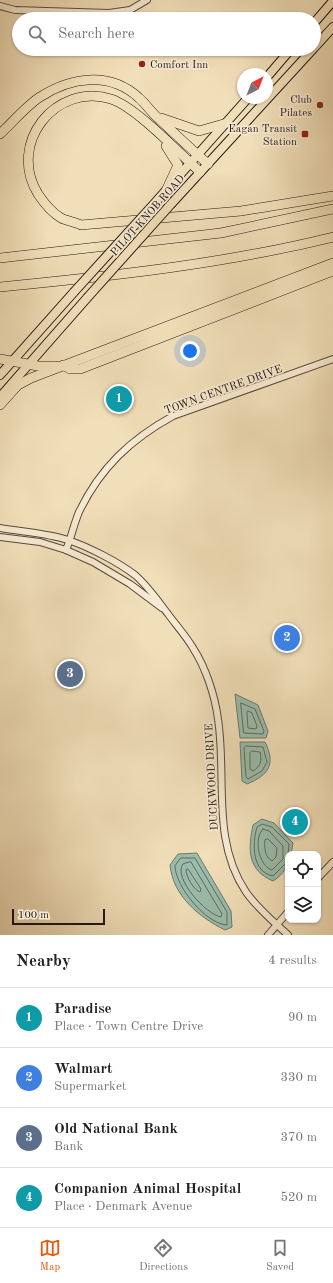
<!DOCTYPE html>
<html lang="en">
<head>
<meta charset="utf-8">
<style>
	:root { --surface:#fff; --page:#f6f6f6; --text:#202124; --muted:#757577; --line:#e0e0e0; --accent:#ea580c }
	body { margin:0; font-family:"Old Standard TT",serif; background:var(--page); color:var(--text) }
	.controls { position:absolute; right:12px; bottom:12px; display:grid; overflow:hidden; border-radius:8px; box-shadow:0 1px 3px #0004 }
	.controls button { width:36px; height:36px; display:grid; place-items:center; padding:0; border:0; border-bottom:1px solid var(--line); background:var(--surface); color:var(--text); font:20px sans-serif }
	.compass { position:absolute; left:237px; top:68px; width:36px; height:36px; border-radius:50%; background:var(--surface); box-shadow:0 1px 3px #0004; rotate:42deg }
	.scale { position:absolute; left:12px; bottom:10px; width:93px; box-sizing:border-box; padding-left:4px; border:2px solid #251913; border-top:0; font-size:11px; line-height:14px; white-space:nowrap; color:#251913; -webkit-text-stroke:3px #f6ead2; paint-order:stroke }
	.you { position:absolute; left:190px; top:351px; width:14px; height:14px; margin:-10px; border:3px solid #fff; border-radius:50%; background:#1a73e8; box-shadow:0 0 0 6px #1a73e833 }
	.badge { display:grid; place-items:center; width:26px; height:26px; border-radius:50%; background:var(--accent); color:#fff; font-size:13px; font-weight:700 }
	.pin { position:absolute; translate:-50% -50%; border:2px solid #fff; box-shadow:0 1px 4px #0006 }
	.list { margin:0; padding:0; list-style:none }
	h2 { display:flex; justify-content:space-between; align-items:center; height:52px; margin:0; padding:0 16px; font-size:17px }
	h2 small { font-size:13px; font-weight:400; color:var(--muted) }
	.list li { display:grid; grid-template-columns:26px 1fr auto; gap:12px; align-items:center; box-sizing:border-box; height:60px; padding:0 16px; border-top:1px solid var(--line) }
	.list b { display:block; font-size:15px; white-space:nowrap }
	.list p { margin:0; font-size:13px; white-space:nowrap; color:var(--muted) }
	.list em { font-size:13px; font-style:normal; color:var(--muted) }
	.icon { flex:none; width:22px; height:22px; fill:none; stroke:currentColor; stroke-width:2; stroke-linecap:round; stroke-linejoin:round }
	.map { position:relative; flex:none; width:333px; height:935px; overflow:hidden }
	.search { position:absolute; background:var(--surface); box-shadow:0 1px 3px #0004; left:12px; right:12px; top:12px; height:44px; display:flex; align-items:center; gap:10px; box-sizing:border-box; padding:0 14px; border-radius:22px; color:var(--muted); font-size:15px }
	.sheet { height:292px; background:var(--surface) }
	nav { display:flex; justify-content:space-around; align-items:center; box-sizing:border-box; height:56px; border-top:1px solid var(--line); background:var(--surface); font-size:11px; color:var(--muted) }
	nav a { display:grid; justify-items:center; gap:2px }
	nav .on { color:var(--accent) }
	.map>svg:first-child { display:block }
	.water { fill:#9bbdac; stroke:#6c7b6f }
	.lines { fill:none; stroke-linecap:round; stroke-linejoin:round }
	.shore { stroke:#606b60; stroke-width:1 }
	.minor-casing { stroke:#584a3c; stroke-width:8 }
	.major-casing { stroke:#251913; stroke-width:10 }
	.highway-casing { stroke:#251913; stroke-width:10 }
	.minor { stroke:#f6ead2; stroke-width:6 }
	.major { stroke:#f1dfb9; stroke-width:8 }
	.highway { stroke:#f1dfb9; stroke-width:9 }
	.major-bridge-casing { stroke:#251913; stroke-width:10; stroke-linecap:butt }
	.major-bridge { stroke:#f1dfb9; stroke-width:8 }
	.poi-dot { fill:#8f2418; stroke:#f6ead2; stroke-width:1.5 }
	.labels { text-anchor:middle; stroke-width:3.5; stroke-linejoin:round; paint-order:stroke }
	.poi-label { font-size:11px; fill:#251913; stroke:#f6ead2; text-anchor:end }
	.street-label { font-size:11px; fill:#251913; stroke:#f6ead2 }
</style>
</head>
<body>
<div class="map">
<svg width="333" height="935" viewBox="0 0 333 935">
	<rect width="100%" height="100%" fill="#f1dfb9"/>
	<filter id="stains"><feTurbulence type="fractalNoise" baseFrequency=".005" numOctaves="4"/><feColorMatrix values="0 0 0 0 .2 0 0 0 0 .09 0 0 0 0 .02 0 0 0 .5 -.17"/></filter>
	<radialGradient id="worn" r=".72"><stop offset=".6" stop-color="#630" stop-opacity="0"/><stop offset="1" stop-color="#630" stop-opacity=".3"/></radialGradient>
	<g class="water">
		<path d="M 235,694 L 258,705 L 268,731 L 266,738 L 240,738 Z"/>
		<path d="M 240,742 L 265,742 C 276,764 269,775 247,784 L 242,781 Z"/>
		<path d="M 262,819 L 274,823 L 293,843 L 291,854 L 288,854 C 288,867 284,874 273,881 C 247,870 248,849 253,825 Z"/>
		<path d="M 197,853 L 231,911 L 232,927 L 225,930 C 199,917 173,896 170,865 L 178,854 Z"/>
	</g>
	<g class="lines">
		<g class="shore">
			<path d="M 241,703 L 255,709 L 264,731 L 263,734 L 244,733 Z"/>
			<path d="M 248,711 L 252,713 L 257,726 L 256,729 L 248,728 L 247,713 Z"/>
			<path d="M 246,746 L 263,747 L 267,762 L 262,771 L 248,779 L 246,777 L 244,748 Z"/>
			<path d="M 252,751 L 260,752 C 262,761 261,766 253,771 L 250,769 L 250,753 Z"/>
			<path d="M 263,829 L 269,831 L 283,846 L 283,859 L 272,870 C 259,866 253,839 263,829 Z"/>
			<path d="M 268,839 L 277,848 L 276,857 L 272,861 C 265,857 264,848 265,840 Z"/>
			<path d="M 288,856 L 289,844 L 272,827 L 262,824 L 257,827 C 252,844 252,872 273,876 L 284,865 L 288,864"/>
			<path d="M 181,858 L 195,858 L 227,912 L 227,925 C 206,924 175,886 175,866 Z"/>
			<path d="M 191,862 L 222,914 L 221,917 C 207,915 172,878 183,864 Z"/>
			<path d="M 188,869 L 201,889 L 200,892 C 194,890 186,877 186,870 Z"/>
		</g>
		<g class="minor-casing">
			<g id="minor">
				<path d="M 0,6 L 15,10 L 109,13 L 130,10 L 147,0"/>
				<path d="M 0,528 C 23,532 46,533 68,540 C 89,547 118,562 135,575 C 148,586 158,601 168,614 C 176,625 186,636 193,648 C 206,668 215,696 218,719 C 227,777 211,840 246,892 C 257,908 274,922 288,935"/>
				<path d="M 0,537 L 40,542 L 66,550 L 93,562 L 130,584 L 162,608"/>
				<path d="M 66,550 C 71,538 74,524 79,512 C 100,468 131,439 173,416 L 333,359"/>
				<path d="M 318,878 L 333,862"/>
				<path d="M 268,935 L 288,912"/>
			</g>
		</g>
		<g class="major-casing">
			<g id="major">
				<path d="M 314,23 L 333,1"/>
				<path d="M 314,48 L 333,27"/>
				<path d="M 267,77 L 291,49"/>
				<path d="M 172,203 L 313,49"/>
				<path d="M 153,205 L 248,98"/>
				<path d="M 0,375 L 74,292"/>
				<path d="M 0,397 L 87,298"/>
			</g>
		</g>
		<g class="highway-casing">
			<g id="highway">
				<path d="M 161,118 L 199,131 L 227,123"/>
				<path d="M 0,134 C 13,122 26,106 40,97 C 71,77 110,71 139,98 C 146,104 151,112 158,118 C 174,133 191,149 208,164"/>
				<path d="M 200,172 C 179,153 136,107 111,99 C 55,82 7,144 38,194 C 44,203 51,212 61,218 C 67,221 75,222 81,225 L 241,211 L 333,196"/>
				<path d="M 166,191 L 178,165 L 166,146"/>
				<path d="M 0,258 L 221,233 L 333,209"/>
				<path d="M 0,287 C 112,276 224,264 333,237"/>
				<path d="M 0,359 L 38,366 L 56,366"/>
				<path d="M 63,365 L 70,369 L 80,369 L 333,271"/>
				<path d="M 0,405 L 18,385 L 31,378 L 333,263"/>
			</g>
		</g>
		<use href="#minor" class="minor"/>
		<use href="#major" class="major"/>
		<use href="#highway" class="highway"/>
		<g class="major-bridge-casing">
			<g id="major-bridge">
				<path d="M 74,292 L 153,205"/>
				<path d="M 87,298 L 172,203"/>
			</g>
		</g>
		<use href="#major-bridge" class="major-bridge"/>
	</g>
	<g class="poi-dot">
		<circle cx="142" cy="64" r="4"/>
		<circle cx="320" cy="105" r="4"/>
		<rect x="301" y="130" width="8" height="8" rx="2"/>
	</g>
	<g class="labels">
		<g class="poi-label">
			<text x="150" y="68" text-anchor="start">Comfort Inn</text>
			<text x="312" y="103">Club<tspan x="312" dy="13">Pilates</tspan></text>
			<text x="297" y="132">Eagan Transit<tspan x="297" dy="13">Station</tspan></text>
		</g>
		<g class="street-label">
			<text transform="translate(147 215) rotate(-48)" y="4">PILOT KNOB ROAD</text>
			<text transform="translate(223 389) rotate(-20)" y="4">TOWN CENTRE DRIVE</text>
			<text transform="translate(211 777) rotate(-93)" y="4">DUCKWOOD DRIVE</text>
		</g>
	</g>
	<rect width="100%" height="100%" filter="url(#stains)"/>
	<rect width="100%" height="100%" fill="url(#worn)"/>
</svg>
<div class="controls">
<button><svg class="icon" aria-label="locate" viewBox="0 0 24 24"><circle cx="12" cy="12" r="6"/><path d="M12 2v4M12 18v4M2 12h4M18 12h4"/></svg></button>
<button><svg class="icon" aria-label="layers" viewBox="0 0 24 24"><path d="M12 4l9 5-9 5-9-5zM3 14l9 5 9-5"/></svg></button>
</div>
<svg class="compass" viewBox="-18 -18 36 36"><path d="M0-13l5 13h-10z" fill="#e53935"/><path d="M0 13l5-13h-10z" fill="#757577"/></svg>
<div class="scale">100 m</div>
<div class="you"></div>
<div class="pin badge" style="left:119px;top:399px;background:#0f9aa8">1</div>
<div class="pin badge" style="left:287px;top:638px;background:#3f7fe0">2</div>
<div class="pin badge" style="left:70px;top:674px;background:#5c6f8a">3</div>
<div class="pin badge" style="left:295px;top:822px;background:#0f9aa8">4</div>
<div class="search"><svg class="icon" aria-label="search" viewBox="0 0 24 24"><circle cx="10" cy="10" r="6"/><path d="M15 15l6 6"/></svg>Search here</div>
</div>
<section class="sheet">
<h2>Nearby<small>4 results</small></h2>
<ul class="list">
<li><span class="badge" style="background:#0f9aa8">1</span><div><b>Paradise</b><p>Place · Town Centre Drive</p></div><em>90 m</em></li>
<li><span class="badge" style="background:#3f7fe0">2</span><div><b>Walmart</b><p>Supermarket</p></div><em>330 m</em></li>
<li><span class="badge" style="background:#5c6f8a">3</span><div><b>Old National Bank</b><p>Bank</p></div><em>370 m</em></li>
<li><span class="badge" style="background:#0f9aa8">4</span><div><b>Companion Animal Hospital</b><p>Place · Denmark Avenue</p></div><em>520 m</em></li>
</ul>
</section>
<nav>
<a class="on"><svg class="icon" aria-label="map" viewBox="0 0 24 24"><path d="M3 6l6-2 6 2 6-2v14l-6 2-6-2-6 2zM9 4v14M15 6v14"/></svg>Map</a>
<a><svg class="icon" aria-label="directions" viewBox="0 0 24 24"><path d="M12 3l9 9-9 9-9-9zM9 14v-3h6M13 9l2 2-2 2"/></svg>Directions</a>
<a><svg class="icon" aria-label="saved" viewBox="0 0 24 24"><path d="M7 4h10v16l-5-4-5 4z"/></svg>Saved</a>
</nav>
</body>
</html>
